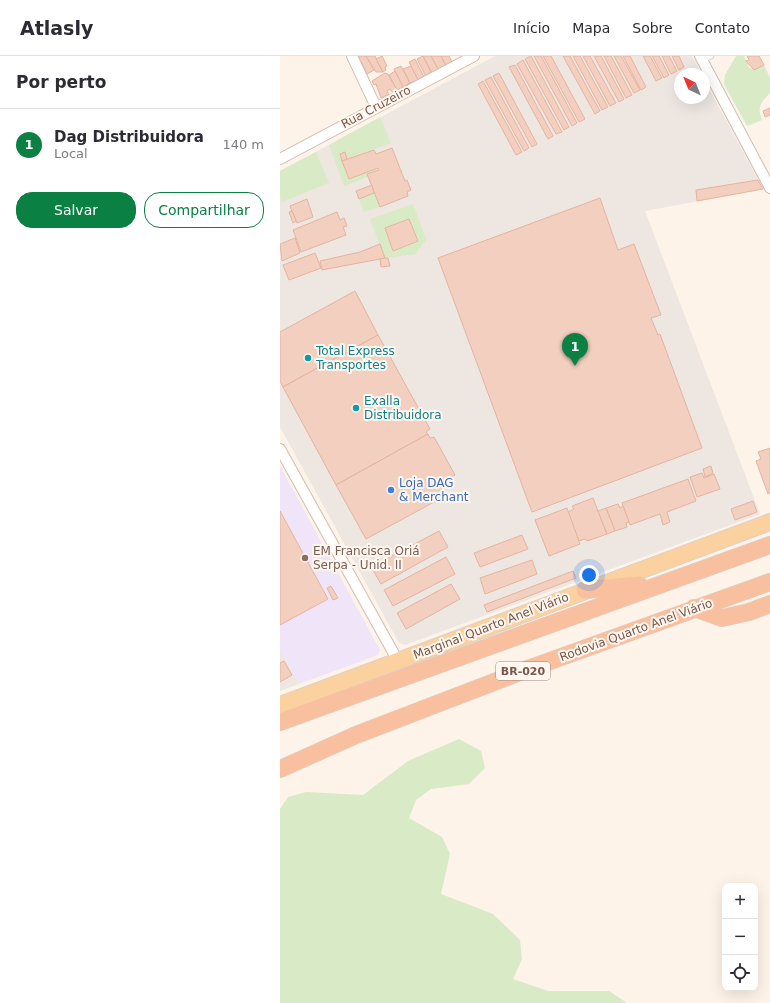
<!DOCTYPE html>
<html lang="pt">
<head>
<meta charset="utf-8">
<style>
	:root { --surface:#fff; --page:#f2f2f3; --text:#2b2b33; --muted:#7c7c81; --line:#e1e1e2; --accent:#0b8043 }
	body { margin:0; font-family:"DejaVu Sans",sans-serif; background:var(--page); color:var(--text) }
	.controls { position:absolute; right:12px; bottom:12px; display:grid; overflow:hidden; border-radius:8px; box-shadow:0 4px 16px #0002 }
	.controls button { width:36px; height:36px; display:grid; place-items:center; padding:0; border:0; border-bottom:1px solid var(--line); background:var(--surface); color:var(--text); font:20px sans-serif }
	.compass { position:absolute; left:394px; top:12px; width:36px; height:36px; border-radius:50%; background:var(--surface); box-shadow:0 4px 16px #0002; rotate:317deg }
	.you { position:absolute; left:309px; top:519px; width:14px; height:14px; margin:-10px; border:3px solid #fff; border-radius:50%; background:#1a73e8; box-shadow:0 0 0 6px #1a73e833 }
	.badge { display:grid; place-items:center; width:26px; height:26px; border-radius:50%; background:var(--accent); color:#fff; font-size:13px; font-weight:700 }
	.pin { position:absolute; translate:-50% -33px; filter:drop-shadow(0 1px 2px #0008) }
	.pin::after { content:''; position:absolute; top:21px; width:14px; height:12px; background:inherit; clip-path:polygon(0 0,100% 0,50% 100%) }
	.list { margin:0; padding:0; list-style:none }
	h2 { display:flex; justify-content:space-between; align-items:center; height:52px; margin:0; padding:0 16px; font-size:17px }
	h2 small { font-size:13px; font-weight:400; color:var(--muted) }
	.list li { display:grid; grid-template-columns:26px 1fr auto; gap:12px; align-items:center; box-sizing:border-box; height:72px; padding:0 16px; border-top:1px solid var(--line) }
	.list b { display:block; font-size:15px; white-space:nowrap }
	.list p { margin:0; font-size:13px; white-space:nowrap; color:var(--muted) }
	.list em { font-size:13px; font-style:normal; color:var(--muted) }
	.actions { display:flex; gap:8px; padding:12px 16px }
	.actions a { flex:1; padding:9px 0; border:1px solid var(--accent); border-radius:16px; text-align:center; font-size:14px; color:var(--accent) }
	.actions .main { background:var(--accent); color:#fff }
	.icon { flex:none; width:22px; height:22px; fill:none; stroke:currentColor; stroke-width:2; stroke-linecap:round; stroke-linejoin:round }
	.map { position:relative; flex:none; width:490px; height:947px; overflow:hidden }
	header { display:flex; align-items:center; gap:24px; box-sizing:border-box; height:56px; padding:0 20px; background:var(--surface); border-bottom:1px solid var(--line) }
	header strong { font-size:19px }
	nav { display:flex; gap:22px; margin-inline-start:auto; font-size:14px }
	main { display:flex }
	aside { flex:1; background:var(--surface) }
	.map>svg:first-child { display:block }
	.industrial { fill:#ede6e1 }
	.education { fill:#f0e4f9 }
	.green { fill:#d8ebc6 }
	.building { fill:#f2cfbf; stroke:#e5b49f }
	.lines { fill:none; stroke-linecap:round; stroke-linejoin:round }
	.service-casing { stroke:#d1bcb0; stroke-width:6 }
	.minor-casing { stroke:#d1bcb0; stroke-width:12 }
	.primary-casing { stroke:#d9d0cd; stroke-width:18 }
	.trunk-casing { stroke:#d9d0cd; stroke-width:18 }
	.service { stroke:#fff; stroke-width:5 }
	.minor { stroke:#fff; stroke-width:10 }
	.primary { stroke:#fbd1a0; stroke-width:16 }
	.trunk { stroke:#f9c0a0; stroke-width:17 }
	.culture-dot { fill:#0f9aa8; stroke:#fff7ef; stroke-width:1.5 }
	.shop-dot { fill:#3f7fe0; stroke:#fff7ef; stroke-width:1.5 }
	.education-dot { fill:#8d6e63; stroke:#fff7ef; stroke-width:1.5 }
	.labels { text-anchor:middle; stroke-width:4; stroke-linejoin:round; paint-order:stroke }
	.shield { fill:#fff7ef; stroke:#a0877c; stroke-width:1 }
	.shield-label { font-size:11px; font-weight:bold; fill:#77574b }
	.street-label { font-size:12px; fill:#77574b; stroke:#fff7ef }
	.culture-label { font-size:12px; fill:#0d838f; stroke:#fff7ef; text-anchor:start }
	.shop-label { font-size:12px; fill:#366cbe; stroke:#fff7ef; text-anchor:start }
	.education-label { font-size:12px; fill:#785e54; stroke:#fff7ef; text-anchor:start }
</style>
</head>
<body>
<header>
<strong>Atlasly</strong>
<nav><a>Início</a><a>Mapa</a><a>Sobre</a><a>Contato</a></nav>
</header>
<main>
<aside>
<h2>Por perto<small></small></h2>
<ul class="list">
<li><span class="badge">1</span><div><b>Dag Distribuidora</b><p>Local</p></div><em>140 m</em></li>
</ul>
<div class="actions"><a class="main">Salvar</a><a>Compartilhar</a></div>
</aside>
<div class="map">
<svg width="490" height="947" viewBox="0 0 490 947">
	<rect width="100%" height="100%" fill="#fdf3e8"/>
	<g class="industrial">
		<path d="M 215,0 L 412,0 L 422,18 L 400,18 L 400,42 L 424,42 L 424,23 L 483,133 L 365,155 L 480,458 L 125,589 L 119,587 L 0,371 L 0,115 Z"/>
		<path d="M 0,594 L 19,628 L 0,635 Z"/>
	</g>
	<path class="education" d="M 0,410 L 100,594 L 98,599 L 19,628 L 0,594 Z"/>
	<g class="green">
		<path d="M 456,0 L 464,0 L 469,11 L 474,14 L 484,9 L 490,22 L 490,37 C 480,48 477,50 482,64 L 467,70 L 444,28 L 445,19 Z"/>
		<path d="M 100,61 L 111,87 L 63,105 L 69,123 L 98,112 L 99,114 L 88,118 L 88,121 L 64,130 L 49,89 Z"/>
		<path d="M 36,96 L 49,127 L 2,146 L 0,141 L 0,115 Z"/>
		<path d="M 94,137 L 100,151 L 84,156 L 79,143 Z"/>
		<path d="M 133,148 L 146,183 C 145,189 138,191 136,198 L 105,202 L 90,163 Z"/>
		<path d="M 179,683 L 201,695 L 205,712 L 189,728 L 151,733 L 136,744 L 129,762 L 162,781 L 170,798 L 161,838 L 213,858 L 240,884 L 242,903 L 233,923 L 268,935 L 329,935 L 347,947 L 0,947 L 0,753 L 8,741 L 26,736 L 83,739 L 128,705 Z"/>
	</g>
	<g class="building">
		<path d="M 78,0 L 86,0 L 94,14 L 87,18 Z"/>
		<path d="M 86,0 L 95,0 L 103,16 L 96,16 Z"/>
		<path d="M 102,0 L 107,10 L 105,11 L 106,14 L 103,16 L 96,3 Z"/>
		<path d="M 143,0 L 152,18 L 146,21 L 137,3 Z"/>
		<path d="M 143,0 L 151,0 L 158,13 L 152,17 Z"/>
		<path d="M 151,0 L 161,0 L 166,10 L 158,13 Z"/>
		<path d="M 161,0 L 169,0 L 172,6 L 166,10 Z"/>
		<path d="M 251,0 L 289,71 L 284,74 L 245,3 Z"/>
		<path d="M 254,0 L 261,0 L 297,67 L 292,70 Z"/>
		<path d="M 263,0 L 271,0 L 305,63 L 299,66 Z"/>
		<path d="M 283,0 L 290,0 L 320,55 L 315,58 Z"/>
		<path d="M 293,0 L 300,0 L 328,51 L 322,54 Z"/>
		<path d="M 303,0 L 310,0 L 336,47 L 330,50 Z"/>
		<path d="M 314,0 L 321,0 L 344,43 L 339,46 Z"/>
		<path d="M 324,0 L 331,0 L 352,39 L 346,42 Z"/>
		<path d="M 334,0 L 341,0 L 360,34 L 354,37 Z"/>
		<path d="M 343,0 L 350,0 L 366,31 L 361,34 Z"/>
		<path d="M 363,0 L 370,0 L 382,22 L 376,25 Z"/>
		<path d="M 372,0 L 379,0 L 389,19 L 384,22 Z"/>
		<path d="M 382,0 L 389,0 L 397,15 L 391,18 Z"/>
		<path d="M 392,0 L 399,0 L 404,11 L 399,14 Z"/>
		<path d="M 467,0 L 479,0 L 484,9 L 474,14 L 466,5 L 469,4 Z"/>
		<path d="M 135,3 L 144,21 L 138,24 L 129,6 Z"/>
		<path d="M 243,4 L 282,76 L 276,78 L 237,8 Z"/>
		<path d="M 235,9 L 273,80 L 268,83 L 229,11 Z"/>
		<path d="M 121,10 L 130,27 L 123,31 L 114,13 Z"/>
		<path d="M 131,10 L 138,24 L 130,27 L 123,13 Z"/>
		<path d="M 115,15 L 123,31 L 117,34 L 109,19 Z"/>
		<path d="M 105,17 L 108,18 L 117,34 L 112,36 L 110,33 L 107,35 L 109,38 L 101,42 L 96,28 L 94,29 L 92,25 Z"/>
		<path d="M 219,17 L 257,88 L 252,91 L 213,20 Z"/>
		<path d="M 211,21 L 249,92 L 244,95 L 205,24 Z"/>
		<path d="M 203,25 L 242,96 L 236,99 L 198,28 Z"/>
		<path d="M 490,52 L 490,59 L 485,61 L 483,55 Z"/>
		<path d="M 112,92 L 125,125 L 127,124 L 131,134 L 127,136 L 128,140 L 100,151 L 87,118 L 99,114 L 98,112 L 69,123 L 62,105 L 94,94 L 96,98 Z"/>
		<path d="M 65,96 L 67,103 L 62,105 L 60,98 Z"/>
		<path d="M 478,124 L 483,133 L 417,145 L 416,134 Z"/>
		<path d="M 92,129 L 94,137 L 79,143 L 76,135 Z"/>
		<path d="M 320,142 L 338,194 L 354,188 L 381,259 L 371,262 L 378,279 L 380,278 L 422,392 L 252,456 L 158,202 Z"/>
		<path d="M 27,143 L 33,161 L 17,167 L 10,150 Z"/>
		<path d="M 12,155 L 16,165 L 13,167 L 9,156 Z"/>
		<path d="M 57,156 L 60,164 L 64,162 L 67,170 L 63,171 L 66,179 L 21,196 L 13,174 Z"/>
		<path d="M 129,163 L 138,185 L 113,195 L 105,172 Z"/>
		<path d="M 15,182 L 20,197 L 2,205 L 0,188 Z"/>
		<path d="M 100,188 L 105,202 L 42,214 L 40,205 L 80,196 Z"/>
		<path d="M 35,197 L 41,212 L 9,224 L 3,209 Z"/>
		<path d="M 105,202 L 108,202 L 110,210 L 101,211 L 100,203 Z"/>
		<path d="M 75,235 L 98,279 L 3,331 L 0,325 L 0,276 Z"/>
		<path d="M 98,279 L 150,373 L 146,376 L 148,378 L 56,429 L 3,331 Z"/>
		<path d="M 148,378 L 150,382 L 154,381 L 175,419 L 159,426 L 167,439 L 86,483 L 56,429 Z"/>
		<path d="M 490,392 L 490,437 L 488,438 L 476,405 L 481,403 L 478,396 Z"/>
		<path d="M 431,410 L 433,417 L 425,421 L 423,413 Z"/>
		<path d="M 422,417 L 424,422 L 434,418 L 440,433 L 417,441 L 410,421 Z"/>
		<path d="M 408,423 L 416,445 L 387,456 L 390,466 L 383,469 L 380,458 L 350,469 L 342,447 Z"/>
		<path d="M 313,442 L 327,478 L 307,485 L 305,483 L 299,485 L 288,456 L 294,453 L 292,450 Z"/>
		<path d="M 473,445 L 477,456 L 455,464 L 451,453 Z"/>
		<path d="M 338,448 L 340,452 L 343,450 L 349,466 L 346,467 L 347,471 L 335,475 L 326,452 Z"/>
		<path d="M 287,452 L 300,488 L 269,500 L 255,464 Z"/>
		<path d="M 326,452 L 335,475 L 327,478 L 318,455 Z"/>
		<path d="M 0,455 L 48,543 L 0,569 Z"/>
		<path d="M 159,475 L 168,491 L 101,528 L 91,511 Z"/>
		<path d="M 242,479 L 248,493 L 200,511 L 194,497 Z"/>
		<path d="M 166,501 L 175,518 L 113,550 L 104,534 Z"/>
		<path d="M 252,504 L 257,518 L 205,538 L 200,522 Z"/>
		<path d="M 293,515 L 296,522 L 207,556 L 204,549 Z"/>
		<path d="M 171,528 L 180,543 L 126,573 L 117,557 Z"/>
		<path d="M 51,530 L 58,542 L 53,544 L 47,532 Z"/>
		<path d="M 4,605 L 12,619 L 0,626 L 0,607 Z"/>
	</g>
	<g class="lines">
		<g class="service-casing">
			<path id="service" d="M 423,4 L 431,0"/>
		</g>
		<g class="minor-casing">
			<g id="minor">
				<path d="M 72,0 L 96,51"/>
				<path d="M 420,0 L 490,132"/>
				<path d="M 0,103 L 194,0"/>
				<path d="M 0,393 L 118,605"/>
			</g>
		</g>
		<g class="primary-casing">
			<path id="primary" d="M 0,649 L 490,466"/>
		</g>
		<g class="trunk-casing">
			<g id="trunk">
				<path d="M 305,534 L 359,529"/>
				<path d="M 414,552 L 442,562 L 469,556 L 490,548"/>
				<path d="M 0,666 L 490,489"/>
				<path d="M 0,713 L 76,679 L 245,614 L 490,526"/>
			</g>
		</g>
		<use href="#service" class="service"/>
		<use href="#minor" class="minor"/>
		<use href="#primary" class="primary"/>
		<use href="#trunk" class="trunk"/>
	</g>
	<g class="culture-dot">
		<circle cx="28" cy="302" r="4"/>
		<circle cx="76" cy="352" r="4"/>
	</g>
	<circle class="shop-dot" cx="111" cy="434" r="4"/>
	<circle class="education-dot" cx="25" cy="502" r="4"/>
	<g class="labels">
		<rect class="shield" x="216" y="606" width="54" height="18" rx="3"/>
		<g class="shield-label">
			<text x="243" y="619">BR-020</text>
		</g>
		<g class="street-label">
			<text transform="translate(96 51) rotate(-28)" y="4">Rua Cruzeiro</text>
			<text transform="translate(211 570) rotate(-21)" y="4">Marginal Quarto Anel Viário</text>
			<text transform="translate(356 574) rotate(-20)" y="4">Rodovia Quarto Anel Viário</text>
		</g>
		<g class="culture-label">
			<text x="36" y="299">Total Express<tspan x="36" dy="14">Transportes</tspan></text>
			<text x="84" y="349">Exalla<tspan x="84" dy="14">Distribuidora</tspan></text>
		</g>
		<g class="shop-label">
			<text x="119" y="431">Loja DAG<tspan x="119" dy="14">&amp; Merchant</tspan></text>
		</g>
		<g class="education-label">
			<text x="33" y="499">EM Francisca Oriá<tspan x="33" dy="14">Serpa - Unid. II</tspan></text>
		</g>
	</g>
</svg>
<div class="controls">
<button>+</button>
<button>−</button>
<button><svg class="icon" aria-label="locate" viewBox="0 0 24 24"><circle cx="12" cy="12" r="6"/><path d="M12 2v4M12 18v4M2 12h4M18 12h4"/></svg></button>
</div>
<svg class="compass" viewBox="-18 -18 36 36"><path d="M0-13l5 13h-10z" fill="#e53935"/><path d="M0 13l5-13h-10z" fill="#7c7c81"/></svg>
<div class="you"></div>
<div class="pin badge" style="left:295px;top:310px">1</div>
</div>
</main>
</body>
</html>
